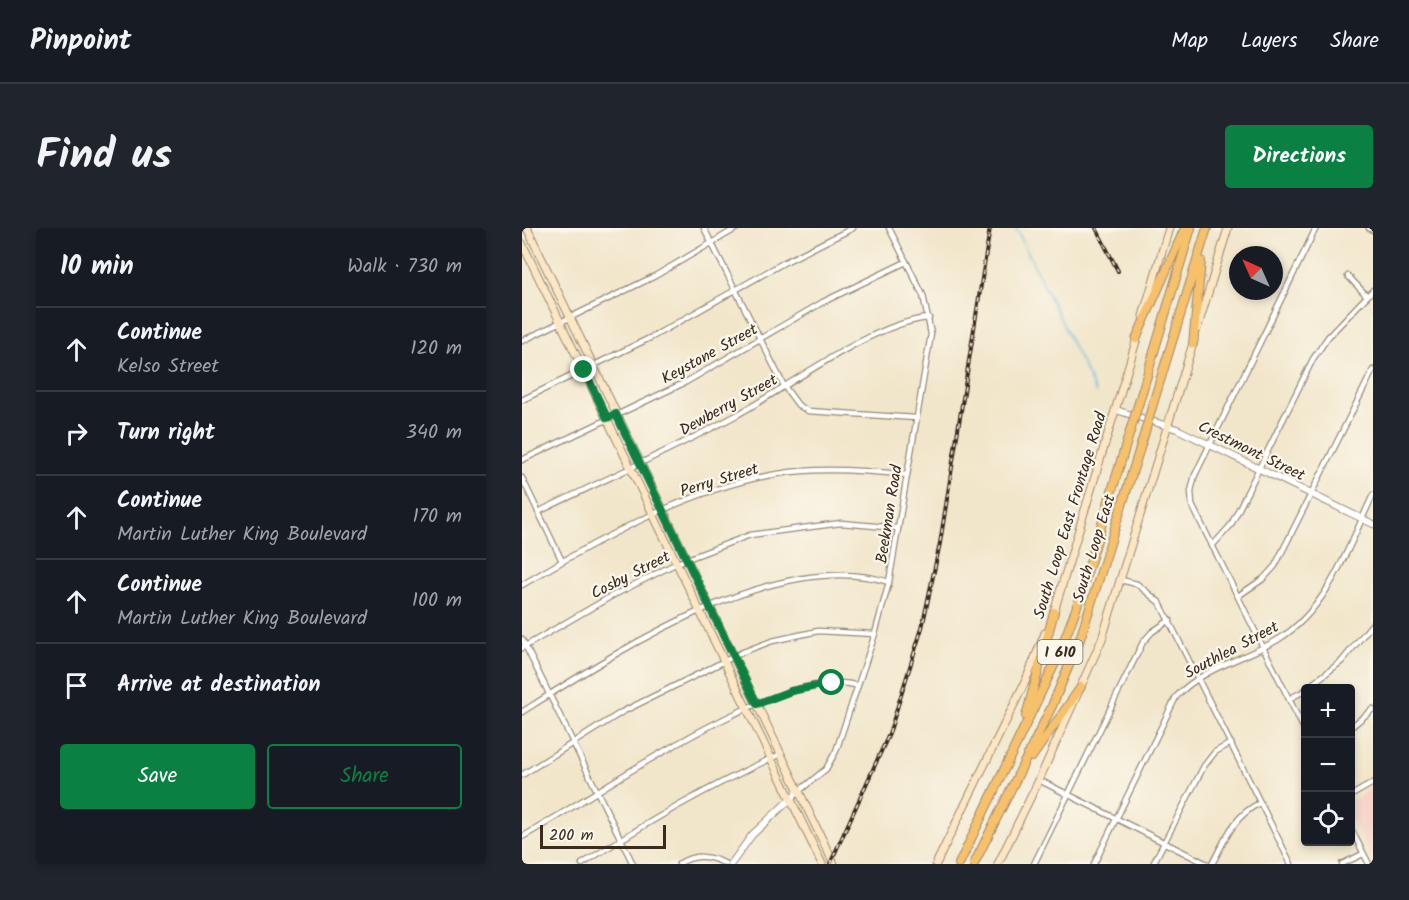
<!DOCTYPE html>
<html lang="en">
<head>
<meta charset="utf-8">
<style>
	:root { --surface:#171b24; --page:#20242c; --text:#f1f3f6; --muted:#9ea1a6; --line:#363941; --accent:#0b8043 }
	body { margin:0; font-family:Kalam,sans-serif; background:var(--page); color:var(--text) }
	.controls { position:absolute; right:18px; bottom:18px; display:grid; overflow:hidden; border-radius:6px; box-shadow:0 3px 9px #0003 }
	.controls button { width:54px; height:54px; display:grid; place-items:center; padding:0; border:0; border-bottom:2px solid var(--line); background:var(--surface); color:var(--text); font:30px sans-serif }
	.compass { position:absolute; left:707px; top:18px; width:54px; height:54px; border-radius:50%; background:var(--surface); box-shadow:0 3px 9px #0003; rotate:315deg }
	.scale { position:absolute; left:18px; bottom:15px; width:126px; box-sizing:border-box; padding-left:6px; border:3px solid #3b2a1e; border-top:0; font-size:16px; line-height:21px; white-space:nowrap; color:#3b2a1e; -webkit-text-stroke:4px #fbf7ec; paint-order:stroke }
	.stop { position:absolute; width:18px; height:18px; margin:-14px; border:4px solid #0b8043; border-radius:50%; background:#fff }
	.stop.end { background:#0b8043; border-color:#fff; box-shadow:0 2px 6px #0008 }
	.list { margin:0; padding:0; list-style:none }
	h2 { display:flex; justify-content:space-between; align-items:center; height:78px; margin:0; padding:0 24px; font-size:26px }
	h2 small { font-size:20px; font-weight:400; color:var(--muted) }
	.list li { display:grid; grid-template-columns:39px 1fr auto; gap:18px; align-items:center; box-sizing:border-box; height:84px; padding:0 24px; border-top:2px solid var(--line) }
	.list b { display:block; font-size:22px; white-space:nowrap }
	.list p { margin:0; font-size:20px; white-space:nowrap; color:var(--muted) }
	.list em { font-size:20px; font-style:normal; color:var(--muted) }
	.actions { display:flex; gap:12px; padding:18px 24px }
	.actions a { flex:1; padding:14px 0; border:2px solid var(--accent); border-radius:6px; text-align:center; font-size:21px; color:var(--accent) }
	.actions .main { background:var(--accent); color:#fff }
	.icon { flex:none; width:33px; height:33px; fill:none; stroke:currentColor; stroke-width:2; stroke-linecap:round; stroke-linejoin:round }
	.map { position:relative; flex:none; width:851px; height:636px; overflow:hidden; border-radius:6px }
	header { display:flex; align-items:center; gap:36px; box-sizing:border-box; height:84px; padding:0 30px; background:var(--surface); border-bottom:2px solid var(--line) }
	header strong { font-size:28px }
	nav { display:flex; gap:33px; margin-inline-start:auto; font-size:21px }
	.intro { display:flex; align-items:center; justify-content:space-between; box-sizing:border-box; height:144px; padding:0 36px }
	h1 { margin:0; font-size:42px }
	.button { padding:15px 27px; border-radius:6px; background:var(--accent); color:#fff; font-size:21px; font-weight:700 }
	main { display:flex; gap:36px; padding:0 36px }
	aside { flex:1; background:var(--surface); border-radius:6px; box-shadow:0 3px 9px #0003 }
	.map>svg:first-child { display:block }
	.built { fill:#f7d1c6 }
	.lines { fill:none; stroke-linecap:round; stroke-linejoin:round }
	.stream { stroke:#61b9de; stroke-width:1.5 }
	.minor-casing { stroke:#968874; stroke-width:7 }
	.tertiary-casing { stroke:#968874; stroke-width:8 }
	.secondary-casing { stroke:#968874; stroke-width:9 }
	.motorway-casing { stroke:#968874; stroke-width:10 }
	.minor { stroke:#fff; stroke-width:4.5 }
	.tertiary { stroke:#fff; stroke-width:6 }
	.secondary { stroke:#fce6c4; stroke-width:7 }
	.motorway { stroke:#f7c06b; stroke-width:8 }
	.rail-casing { stroke:#3b2a1e; stroke-width:4 }
	.rail { stroke:#fbf7ec; stroke-width:1.5; stroke-dasharray:4.5; stroke-linecap:butt }
	.motorway-bridge-casing { stroke:#968874; stroke-width:10; stroke-linecap:butt }
	.motorway-bridge { stroke:#f7c06b; stroke-width:8 }
	.route { stroke:#0b8043; stroke-width:8 }
	.labels { text-anchor:middle; stroke-width:4.5; stroke-linejoin:round; paint-order:stroke }
	.shield { fill:#fbf7ec; stroke:#75685c; stroke-width:1.5 }
	.shield-label { font-size:15px; font-weight:bold; fill:#3b2a1e }
	.street-label { font-size:16px; fill:#3b2a1e; stroke:#fbf7ec }
</style>
</head>
<body>
<header>
<strong>Pinpoint</strong>
<nav><a>Map</a><a>Layers</a><a>Share</a></nav>
</header>
<div class="intro"><h1>Find us</h1><a class="button">Directions</a></div>
<main>
<aside>
<h2>10 min<small>Walk · 730 m</small></h2>
<ul class="list">
<li><svg class="icon" aria-label="ahead" viewBox="0 0 24 24"><path d="M12 20V5M6 11l6-6 6 6"/></svg><div><b>Continue</b><p>Kelso Street</p></div><em>120 m</em></li>
<li><svg class="icon" aria-label="right" viewBox="0 0 24 24"><path d="M7 20v-9h11M14 6l5 5-5 5"/></svg><div><b>Turn right</b></div><em>340 m</em></li>
<li><svg class="icon" aria-label="ahead" viewBox="0 0 24 24"><path d="M12 20V5M6 11l6-6 6 6"/></svg><div><b>Continue</b><p>Martin Luther King Boulevard</p></div><em>170 m</em></li>
<li><svg class="icon" aria-label="ahead" viewBox="0 0 24 24"><path d="M12 20V5M6 11l6-6 6 6"/></svg><div><b>Continue</b><p>Martin Luther King Boulevard</p></div><em>100 m</em></li>
<li><svg class="icon" aria-label="arrive" viewBox="0 0 24 24"><path d="M6 21V4h12l-3 4 3 4H6"/></svg><div><b>Arrive at destination</b></div></li>
</ul>
<div class="actions"><a class="main">Save</a><a>Share</a></div>
</aside>
<div class="map">
<svg width="851" height="636" viewBox="0 0 851 636">
	<rect width="100%" height="100%" fill="#fbf7ec"/>
	<filter id="ink" filterUnits="userSpaceOnUse"><feTurbulence type="fractalNoise" baseFrequency=".0167" numOctaves="2"/><feDisplacementMap in="SourceGraphic" scale="12" xChannelSelector="R" yChannelSelector="G"/><feConvolveMatrix kernelMatrix="1 2 1 2 8 2 1 2 1" color-interpolation-filters="sRGB"/></filter>
	<filter id="wash" filterUnits="userSpaceOnUse"><feTurbulence type="fractalNoise" baseFrequency=".008" numOctaves="4" result="noise"/><feDisplacementMap in="SourceGraphic" scale="24" xChannelSelector="R" yChannelSelector="G"/><feGaussianBlur stdDeviation="1.35" result="paint"/><feColorMatrix in="noise" values="0 0 0 0 0 0 0 0 0 0 0 0 0 0 0 0 0 1.4 0 .05"/><feComposite in="paint" operator="in"/></filter>
	<g filter="url(#wash)">
		<rect width="100%" height="100%" fill="#f2e6ca"/>
		<path class="built" d="M 851,560 L 851,634 L 828,588 L 829,573 Z"/>
		<g class="lines">
			<path class="stream" d="M 494,0 L 574,165"/>
		</g>
	</g>
	<g filter="url(#ink)">
		<g class="lines">
			<g class="minor-casing">
				<g id="minor">
					<path d="M 182,0 L 262,158 L 276,177 L 286,183 L 394,190"/>
					<path d="M 847,0 L 851,2"/>
					<path d="M 826,48 L 845,68"/>
					<path d="M 0,113 L 133,48 L 215,0"/>
					<path d="M 0,172 L 130,109 L 263,34 L 331,0"/>
					<path d="M 0,232 L 164,154 L 301,74 L 384,34"/>
					<path d="M 0,250 L 40,333"/>
					<path d="M 16,284 C 82,252 149,222 213,188 C 265,160 351,94 407,90"/>
					<path d="M 690,318 L 709,297 L 791,131 L 806,109 L 851,62"/>
					<path d="M 599,352 L 615,356 L 638,375 L 769,636"/>
					<path d="M 0,357 C 80,309 186,250 280,243 C 315,240 350,243 385,247"/>
					<path d="M 716,368 L 741,351 L 753,338 L 851,142"/>
					<path d="M 0,411 L 111,636"/>
					<path d="M 0,420 L 88,369 L 155,335 L 228,307 L 319,295 L 376,300"/>
					<path d="M 785,460 L 820,433 L 851,395"/>
					<path d="M 767,471 L 784,462"/>
					<path d="M 0,484 C 93,425 253,319 367,354"/>
					<path d="M 828,500 L 851,481"/>
					<path d="M 784,505 L 670,277 L 669,263 L 673,247 L 794,0"/>
					<path d="M 0,547 L 100,484 L 221,424 L 250,413 L 296,403 L 353,406"/>
					<path d="M 517,552 L 685,636"/>
					<path d="M 277,563 L 304,541 L 314,523 L 353,406 L 367,354 L 409,106 L 401,67 L 367,0"/>
					<path d="M 828,568 L 851,555"/>
					<path d="M 828,599 L 847,636"/>
					<path d="M 0,609 C 70,571 260,433 336,458"/>
					<path d="M 60,636 C 126,594 187,558 259,526"/>
					<path d="M 157,636 C 173,625 188,628 204,636"/>
					<path d="M 512,636 L 621,414 L 630,404 L 648,392"/>
					<path d="M 572,636 L 654,469 C 681,439 724,431 757,411 C 807,380 827,317 851,267"/>
					<path d="M 631,636 L 682,538 L 693,524 L 709,515"/>
					<path d="M 690,636 C 703,612 712,587 738,575"/>
					<path d="M 820,636 L 841,626"/>
				</g>
			</g>
			<g class="tertiary-casing">
				<g id="tertiary">
					<path d="M 594,182 L 655,201 L 851,296"/>
					<path d="M 209,636 L 230,607 L 277,563"/>
				</g>
			</g>
			<g class="secondary-casing">
				<g id="secondary">
					<path d="M 5,0 L 312,636"/>
					<path d="M 0,15 L 300,636"/>
					<path d="M 621,88 L 647,0"/>
					<path d="M 675,101 L 706,0"/>
					<path d="M 531,387 L 616,107"/>
					<path d="M 414,636 L 504,452 L 523,405"/>
					<path d="M 476,636 L 517,552 L 580,411 L 672,112"/>
				</g>
			</g>
			<g class="motorway-casing">
				<g id="motorway">
					<path d="M 614,111 L 663,0"/>
					<path d="M 671,116 L 679,33"/>
					<path d="M 617,174 L 669,0"/>
					<path d="M 630,179 L 685,0"/>
					<path d="M 504,488 L 532,384"/>
					<path d="M 510,529 L 559,459"/>
					<path d="M 437,636 L 535,431 L 554,381 L 609,200"/>
					<path d="M 452,636 L 530,478 L 558,411 L 623,204"/>
				</g>
			</g>
			<use href="#minor" class="minor"/>
			<use href="#tertiary" class="tertiary"/>
			<use href="#secondary" class="secondary"/>
			<use href="#motorway" class="motorway"/>
			<g class="rail-casing">
				<g id="rail">
					<path d="M 574,0 L 596,43"/>
					<path d="M 308,636 L 367,506 L 400,400 L 418,315 L 468,0"/>
				</g>
			</g>
			<use href="#rail" class="rail"/>
			<g class="motorway-bridge-casing">
				<g id="motorway-bridge">
					<path d="M 609,200 L 617,174"/>
					<path d="M 623,204 L 630,179"/>
				</g>
			</g>
			<use href="#motorway-bridge" class="motorway-bridge"/>
		</g>
	</g>
	<g class="lines" filter="url(#ink)">
		<path class="route" d="M 62,142 L 85,190 L 94,186 L 235,476 L 269,463 L 310,455"/>
	</g>
	<g class="labels">
		<rect class="shield" x="515.5" y="412" width="45" height="24" rx="4.5"/>
		<g class="shield-label">
			<text x="538" y="429">I 610</text>
		</g>
		<g class="street-label">
			<text transform="translate(187 125) rotate(-29)" y="6">Keystone Street</text>
			<text transform="translate(206 176) rotate(-29)" y="6">Dewberry Street</text>
			<text transform="translate(730 222) rotate(26)" y="6">Crestmont Street</text>
			<text transform="translate(197 251) rotate(-17)" y="6">Perry Street</text>
			<text transform="translate(366 286) rotate(-81)" y="6">Beekman Road</text>
			<text transform="translate(547 287) rotate(-73)" y="6">South Loop East Frontage Road</text>
			<text transform="translate(571 320) rotate(-73)" y="6">South Loop East</text>
			<text transform="translate(108 346) rotate(-27)" y="6">Cosby Street</text>
			<text transform="translate(709 421) rotate(-28)" y="6">Southlea Street</text>
		</g>
	</g>
</svg>
<div class="controls">
<button>+</button>
<button>−</button>
<button><svg class="icon" aria-label="locate" viewBox="0 0 24 24"><circle cx="12" cy="12" r="6"/><path d="M12 2v4M12 18v4M2 12h4M18 12h4"/></svg></button>
</div>
<svg class="compass" viewBox="-18 -18 36 36"><path d="M0-13l5 13h-10z" fill="#e53935"/><path d="M0 13l5-13h-10z" fill="#9ea1a6"/></svg>
<div class="scale">200 m</div>
<div class="stop" style="left:310px;top:455px"></div>
<div class="stop end" style="left:62px;top:142px"></div>
</div>
</main>
</body>
</html>
